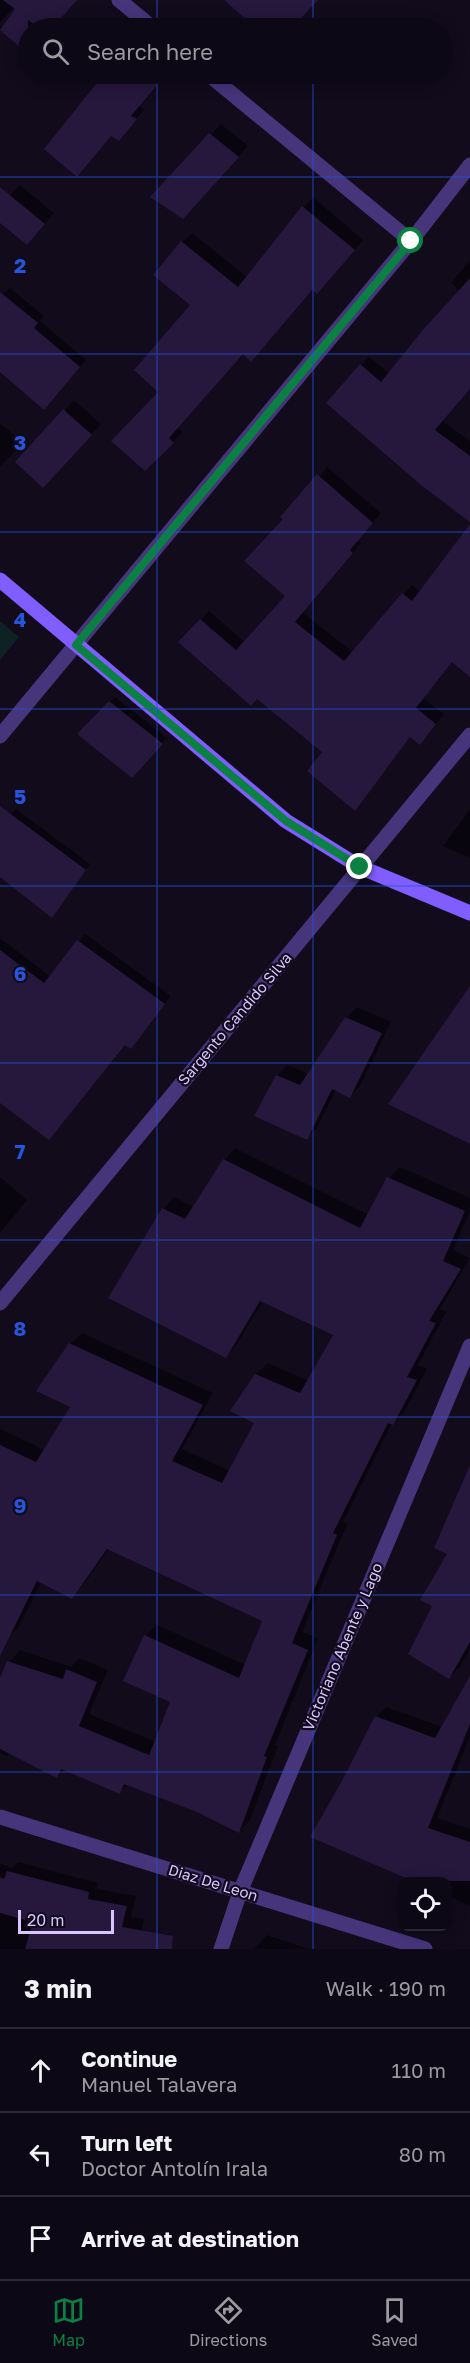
<!DOCTYPE html>
<html lang="en">
<head>
<meta charset="utf-8">
<style>
	:root { --surface:#0d0815; --page:#16111e; --text:#f1f3f6; --muted:#9a9aa0; --line:#2d2934; --accent:#0b8043 }
	body { margin:0; font-family:"Golos Text",sans-serif; background:var(--page); color:var(--text) }
	.controls { position:absolute; right:18px; bottom:18px; display:grid; overflow:hidden; border-radius:12px; box-shadow:0 3px 15px #0003 }
	.controls button { width:54px; height:54px; display:grid; place-items:center; padding:0; border:0; border-bottom:2px solid var(--line); background:var(--surface); color:var(--text); font:30px sans-serif }
	.scale { position:absolute; left:18px; bottom:15px; width:96px; box-sizing:border-box; padding-left:6px; border:3px solid #d7c6ff; border-top:0; font-size:16px; line-height:21px; white-space:nowrap; color:#d7c6ff; -webkit-text-stroke:4px #110b1c; paint-order:stroke }
	.stop { position:absolute; width:18px; height:18px; margin:-14px; border:4px solid #0b8043; border-radius:50%; background:#fff }
	.stop.end { background:#0b8043; border-color:#fff; box-shadow:0 2px 6px #0008 }
	.list { margin:0; padding:0; list-style:none }
	h2 { display:flex; justify-content:space-between; align-items:center; height:78px; margin:0; padding:0 24px; font-size:26px }
	h2 small { font-size:20px; font-weight:400; color:var(--muted) }
	.list li { display:grid; grid-template-columns:39px 1fr auto; gap:18px; align-items:center; box-sizing:border-box; height:84px; padding:0 24px; border-top:2px solid var(--line) }
	.list b { display:block; font-size:22px; white-space:nowrap }
	.list p { margin:0; font-size:20px; white-space:nowrap; color:var(--muted) }
	.list em { font-size:20px; font-style:normal; color:var(--muted) }
	.icon { flex:none; width:33px; height:33px; fill:none; stroke:currentColor; stroke-width:2; stroke-linecap:round; stroke-linejoin:round }
	.map { position:relative; flex:none; width:470px; height:1949px; overflow:hidden }
	.search { position:absolute; background:var(--surface); box-shadow:0 3px 15px #0003; left:18px; right:18px; top:18px; height:66px; display:flex; align-items:center; gap:15px; box-sizing:border-box; padding:0 21px; border-radius:33px; color:var(--muted); font-size:22px }
	.sheet { height:330px; background:var(--surface) }
	nav { display:flex; justify-content:space-around; align-items:center; box-sizing:border-box; height:84px; border-top:2px solid var(--line); background:var(--surface); font-size:16px; color:var(--muted) }
	nav a { display:grid; justify-items:center; gap:3px }
	nav .on { color:var(--accent) }
	.map>svg:first-child { display:block }
	.green { fill:#0e2226 }
	.shadow { fill:#0007 }
	.building { fill:#26173d }
	.lines { fill:none; stroke-linecap:round; stroke-linejoin:round }
	.street { stroke:#46357b; stroke-width:15 }
	.secondary { stroke:#805dff; stroke-width:15 }
	.route { stroke:#0b8043; stroke-width:8 }
	.grid { fill:none; stroke:#2654da; stroke-width:1.5; stroke-opacity:0.55 }
	.labels { text-anchor:middle; stroke-width:4.5; stroke-linejoin:round; paint-order:stroke }
	.street-label { font-size:15px; fill:#d7c6ff; stroke:#110b1c }
	.grid-label { font-size:20px; text-anchor:middle; font-weight:bold; fill:#2654da; stroke:#110b1c; stroke-width:4.5; stroke-linejoin:round; paint-order:stroke }
</style>
</head>
<body>
<div class="map">
<svg width="470" height="1949" viewBox="0 0 470 1949">
	<rect width="100%" height="100%" fill="#110b1c"/>
	<path class="green" d="M 0,621 L 19,637 L 0,660 Z"/>
	<g class="shadow">
		<path d="M 0,0 L 8,0 L 15,6 L 0,22 Z"/>
		<path d="M 24,0 L 76,0 L 52,28 L 28,28 L 28,52 L 2,30 Z"/>
		<path d="M 97,74 L 165,75 L 139,106 L 144,110 L 119,139 L 112,134 L 103,78 Z"/>
		<path d="M 221,124 L 248,146 L 193,207 L 152,197 Z"/>
		<path d="M 20,185 L 54,213 L 38,233 L 0,221 L 0,206 Z"/>
		<path d="M 313,197 L 363,240 L 327,282 L 313,289 L 243,353 L 177,428 L 183,432 L 145,469 L 160,392 L 192,304 L 182,242 L 192,233 L 247,277 Z"/>
		<path d="M 470,260 L 470,389 L 443,421 L 470,441 L 470,520 L 361,365 L 369,357 L 390,374 L 460,291 L 451,283 Z"/>
		<path d="M 10,288 L 44,316 L 40,321 L 86,360 L 51,401 L 0,370 L 0,298 Z"/>
		<path d="M 74,400 L 101,424 L 54,475 L 64,411 Z"/>
		<path d="M 0,424 L 24,442 L 0,467 Z"/>
		<path d="M 327,467 L 381,513 L 357,540 L 361,543 L 303,613 L 353,652 L 412,585 L 420,592 L 470,526 L 470,670 L 453,661 L 423,698 L 444,714 L 428,734 L 411,736 L 355,809 L 325,751 L 201,620 L 209,611 L 245,642 L 287,596 L 285,519 Z"/>
		<path d="M 115,697 L 167,738 L 132,776 L 79,734 Z"/>
		<path d="M 16,809 L 90,864 L 57,910 L 0,876 L 0,827 Z"/>
		<path d="M 470,809 L 470,858 L 443,846 Z"/>
		<path d="M 85,934 L 171,996 L 137,1040 L 126,1044 L 85,1095 L 0,1101 L 0,938 L 51,977 Z"/>
		<path d="M 357,1007 L 391,1022 L 360,1086 L 350,1096 L 336,1090 L 317,1128 L 306,1138 L 277,1076 L 287,1065 L 309,1074 L 346,1018 Z"/>
		<path d="M 235,1148 L 369,1215 L 389,1178 L 400,1167 L 470,1198 L 470,1211 L 453,1250 L 470,1258 L 440,1309 L 446,1312 L 418,1365 L 427,1369 L 404,1412 L 392,1423 L 343,1522 L 347,1524 L 302,1632 L 318,1638 L 275,1745 L 278,1746 L 250,1820 L 239,1831 L 197,1811 L 128,1784 L 120,1792 L 64,1769 L 57,1776 L 10,1753 L 7,1756 L 0,1753 L 0,1682 L 9,1662 L 20,1650 L 71,1667 L 79,1658 L 108,1670 L 89,1714 L 156,1742 L 171,1701 L 145,1636 L 157,1625 L 246,1665 L 264,1620 L 109,1549 L 83,1585 L 72,1597 L 41,1582 L 19,1627 L 7,1638 L 0,1634 L 0,1429 L 45,1450 L 72,1407 L 70,1344 L 82,1333 L 213,1393 L 182,1449 L 230,1471 L 256,1422 L 232,1411 L 256,1374 L 268,1363 L 309,1381 L 335,1334 L 263,1301 L 237,1344 L 226,1356 L 163,1209 L 174,1197 L 195,1207 L 224,1160 Z"/>
		<path d="M 0,1177 L 27,1200 L 0,1233 Z"/>
		<path d="M 470,1469 L 470,1648 L 460,1667 L 449,1677 L 434,1606 Z"/>
		<path d="M 470,1679 L 470,1737 L 437,1818 L 470,1829 L 470,1906 L 448,1896 L 448,1882 L 416,1882 L 312,1836 L 345,1779 L 376,1717 L 386,1707 L 443,1727 Z"/>
		<path d="M 18,1862 L 98,1883 L 97,1889 L 136,1896 L 131,1917 L 144,1919 L 142,1933 L 153,1949 L 0,1949 L 0,1863 L 12,1868 Z"/>
		<path d="M 267,1935 L 309,1949 L 254,1949 Z"/>
	</g>
	<g class="building">
		<path d="M 3,0 L 77,0 L 52,28 L 39,28 L 28,20 L 28,54 L 0,30 L 15,9 Z"/>
		<path d="M 224,0 L 318,0 L 292,28 L 256,28 Z"/>
		<path d="M 104,74 L 145,74 L 158,84 L 131,116 L 137,119 L 119,141 L 111,136 L 77,177 L 44,149 Z"/>
		<path d="M 209,133 L 239,157 L 183,219 L 150,197 Z"/>
		<path d="M 0,187 L 45,224 L 27,245 L 0,223 Z"/>
		<path d="M 302,206 L 355,250 L 317,294 L 312,290 L 251,362 L 243,354 L 169,438 L 174,443 L 145,471 L 111,441 L 158,392 L 134,370 L 190,305 L 153,275 L 181,241 L 238,287 Z"/>
		<path d="M 470,278 L 470,389 L 435,430 L 470,456 L 470,522 L 421,485 L 326,403 L 360,364 L 381,382 L 422,331 Z"/>
		<path d="M 0,292 L 38,323 L 34,328 L 80,367 L 44,410 L 0,372 Z"/>
		<path d="M 63,409 L 92,435 L 43,488 L 15,462 Z"/>
		<path d="M 317,474 L 373,523 L 350,550 L 353,553 L 295,622 L 344,661 L 402,593 L 412,601 L 470,524 L 470,677 L 452,662 L 416,708 L 436,724 L 420,745 L 410,737 L 355,811 L 307,771 L 322,752 L 257,699 L 251,706 L 178,642 L 200,619 L 236,650 L 285,596 L 244,561 L 283,519 L 280,517 Z"/>
		<path d="M 109,701 L 163,744 L 132,778 L 77,734 Z"/>
		<path d="M 0,806 L 86,870 L 52,918 L 0,877 Z"/>
		<path d="M 77,940 L 165,1004 L 131,1049 L 125,1045 L 49,1140 L 0,1103 L 0,950 L 44,983 Z"/>
		<path d="M 470,986 L 470,1144 L 388,1104 Z"/>
		<path d="M 345,1017 L 382,1033 L 350,1098 L 332,1089 L 307,1140 L 254,1116 L 276,1075 L 300,1085 Z"/>
		<path d="M 223,1159 L 360,1228 L 387,1177 L 465,1211 L 443,1261 L 461,1269 L 429,1321 L 436,1323 L 407,1377 L 417,1380 L 393,1425 L 388,1423 L 333,1533 L 337,1535 L 292,1643 L 308,1650 L 264,1756 L 267,1757 L 239,1833 L 197,1812 L 124,1784 L 120,1794 L 61,1769 L 57,1778 L 0,1749 L 0,1678 L 7,1661 L 63,1679 L 66,1669 L 97,1682 L 79,1726 L 149,1755 L 170,1702 L 123,1681 L 144,1635 L 239,1678 L 262,1621 L 107,1549 L 72,1599 L 37,1581 L 0,1656 L 0,1445 L 36,1462 L 70,1407 L 36,1391 L 69,1343 L 203,1405 L 172,1461 L 222,1483 L 254,1423 L 230,1411 L 255,1374 L 300,1393 L 333,1335 L 260,1301 L 226,1358 L 108,1298 L 162,1208 L 185,1219 Z"/>
		<path d="M 470,1465 L 470,1642 L 449,1679 L 408,1654 L 432,1606 L 420,1600 L 447,1554 L 434,1548 Z"/>
		<path d="M 470,1676 L 470,1724 L 428,1828 L 470,1842 L 470,1881 L 413,1881 L 310,1837 L 343,1779 L 375,1716 L 435,1738 Z"/>
		<path d="M 7,1871 L 89,1892 L 88,1899 L 127,1906 L 122,1927 L 173,1936 L 172,1949 L 25,1949 L 33,1922 L 0,1913 L 0,1877 L 4,1879 Z"/>
	</g>
	<g class="lines">
		<g class="street">
			<path d="M 119,0 L 153,28"/>
			<path d="M 208,74 L 411,241"/>
			<path d="M 0,736 L 411,241 L 470,165"/>
			<path d="M 0,1303 L 470,735"/>
			<path d="M 0,1817 L 425,1949"/>
			<path d="M 221,1949 L 240,1892 L 470,1346"/>
		</g>
		<path class="secondary" d="M 0,580 L 286,821 L 360,867 L 470,913"/>
	</g>
	<g class="lines">
		<path class="route" d="M 360,867 L 286,821 L 76,645 L 411,241"/>
	</g>
	<path class="grid" d="M 157,0 L 157,28M 313,0 L 313,28M 157,74 L 157,1949M 313,74 L 313,1949M 0,177 L 470,177M 0,354 L 470,354M 0,532 L 470,532M 0,709 L 470,709M 0,886 L 470,886M 0,1063 L 470,1063M 0,1240 L 470,1240M 0,1417 L 470,1417M 0,1595 L 470,1595M 0,1772 L 470,1772"/>
	<g class="labels">
		<g class="street-label">
			<text transform="translate(235 1019) rotate(-50)" y="5">Sargento Candido Silva</text>
			<text transform="translate(343 1647) rotate(-67)" y="5">Victoriano Abente y Lago</text>
			<text transform="translate(213 1883) rotate(17)" y="5">Diaz De Leon</text>
		</g>
	</g>
	<g class="grid-label">
		<text x="20" y="273">2</text>
		<text x="20" y="450">3</text>
		<text x="20" y="627">4</text>
		<text x="20" y="804">5</text>
		<text x="20" y="981">6</text>
		<text x="20" y="1159">7</text>
		<text x="20" y="1336">8</text>
		<text x="20" y="1513">9</text>
	</g>
</svg>
<div class="controls">
<button><svg class="icon" aria-label="locate" viewBox="0 0 24 24"><circle cx="12" cy="12" r="6"/><path d="M12 2v4M12 18v4M2 12h4M18 12h4"/></svg></button>
</div>
<div class="scale">20 m</div>
<div class="stop" style="left:411px;top:241px"></div>
<div class="stop end" style="left:360px;top:867px"></div>
<div class="search"><svg class="icon" aria-label="search" viewBox="0 0 24 24"><circle cx="10" cy="10" r="6"/><path d="M15 15l6 6"/></svg>Search here</div>
</div>
<section class="sheet">
<h2>3 min<small>Walk · 190 m</small></h2>
<ul class="list">
<li><svg class="icon" aria-label="ahead" viewBox="0 0 24 24"><path d="M12 20V5M6 11l6-6 6 6"/></svg><div><b>Continue</b><p>Manuel Talavera</p></div><em>110 m</em></li>
<li><svg class="icon" aria-label="left" viewBox="0 0 24 24"><path d="M17 20v-9H6M10 6l-5 5 5 5"/></svg><div><b>Turn left</b><p>Doctor Antolín Irala</p></div><em>80 m</em></li>
<li><svg class="icon" aria-label="arrive" viewBox="0 0 24 24"><path d="M6 21V4h12l-3 4 3 4H6"/></svg><div><b>Arrive at destination</b></div></li>
</ul>
</section>
<nav>
<a class="on"><svg class="icon" aria-label="map" viewBox="0 0 24 24"><path d="M3 6l6-2 6 2 6-2v14l-6 2-6-2-6 2zM9 4v14M15 6v14"/></svg>Map</a>
<a><svg class="icon" aria-label="directions" viewBox="0 0 24 24"><path d="M12 3l9 9-9 9-9-9zM9 14v-3h6M13 9l2 2-2 2"/></svg>Directions</a>
<a><svg class="icon" aria-label="saved" viewBox="0 0 24 24"><path d="M7 4h10v16l-5-4-5 4z"/></svg>Saved</a>
</nav>
</body>
</html>
